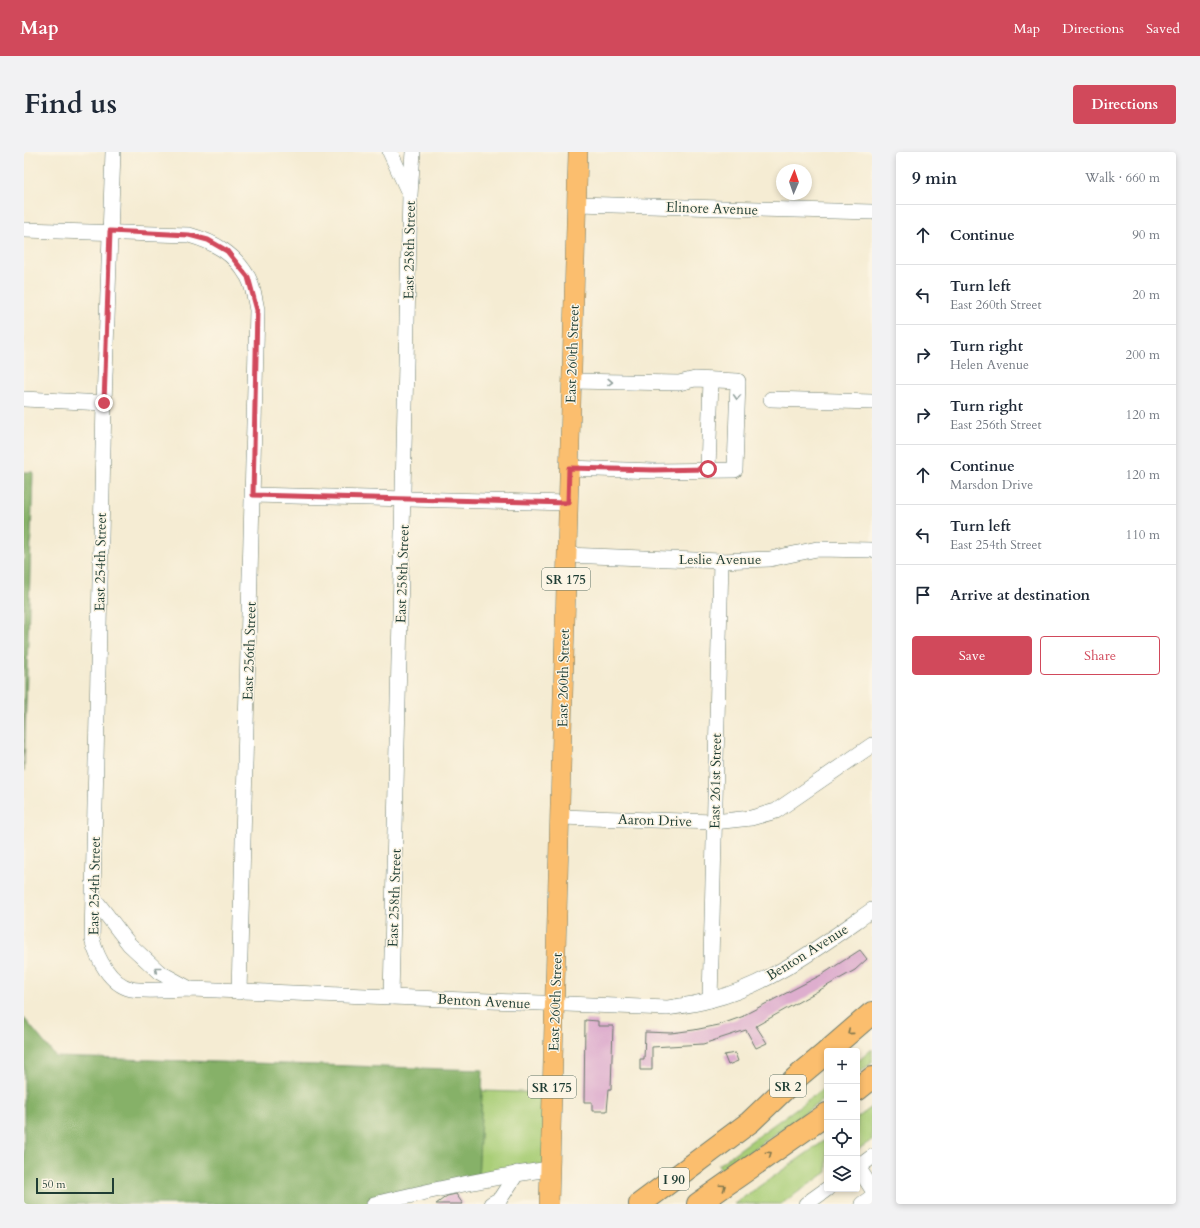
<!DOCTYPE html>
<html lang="en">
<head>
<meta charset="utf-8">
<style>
	:root { --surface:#fff; --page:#f2f2f3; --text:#1f2937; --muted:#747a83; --line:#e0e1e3; --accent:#d1495b }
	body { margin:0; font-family:Cardo,serif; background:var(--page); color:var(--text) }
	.controls { position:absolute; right:12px; bottom:12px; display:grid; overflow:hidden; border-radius:4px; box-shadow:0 2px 6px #0003 }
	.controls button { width:36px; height:36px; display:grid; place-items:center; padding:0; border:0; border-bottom:1px solid var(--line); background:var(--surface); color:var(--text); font:20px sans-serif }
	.compass { position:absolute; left:752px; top:12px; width:36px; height:36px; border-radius:50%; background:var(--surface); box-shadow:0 2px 6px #0003; rotate:2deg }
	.scale { position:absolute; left:12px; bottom:10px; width:78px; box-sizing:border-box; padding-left:4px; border:2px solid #1f3d34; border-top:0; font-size:11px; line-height:14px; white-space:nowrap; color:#1f3d34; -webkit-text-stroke:3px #fcf5e5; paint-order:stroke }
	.stop { position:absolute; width:12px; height:12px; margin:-9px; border:3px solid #d1495b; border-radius:50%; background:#fff }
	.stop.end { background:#d1495b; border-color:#fff; box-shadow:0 1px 4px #0008 }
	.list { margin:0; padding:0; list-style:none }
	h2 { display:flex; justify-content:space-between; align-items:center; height:52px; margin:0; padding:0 16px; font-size:17px }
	h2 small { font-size:13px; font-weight:400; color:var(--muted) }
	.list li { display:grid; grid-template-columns:26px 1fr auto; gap:12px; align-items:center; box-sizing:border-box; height:60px; padding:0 16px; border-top:1px solid var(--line) }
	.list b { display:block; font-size:15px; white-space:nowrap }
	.list p { margin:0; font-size:13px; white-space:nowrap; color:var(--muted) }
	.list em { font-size:13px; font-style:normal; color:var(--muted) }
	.actions { display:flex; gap:8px; padding:12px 16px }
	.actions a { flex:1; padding:9px 0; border:1px solid var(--accent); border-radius:4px; text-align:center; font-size:14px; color:var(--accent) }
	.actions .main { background:var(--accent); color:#fff }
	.icon { flex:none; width:22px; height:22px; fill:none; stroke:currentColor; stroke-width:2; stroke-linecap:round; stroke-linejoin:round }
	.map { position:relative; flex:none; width:848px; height:1052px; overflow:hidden; border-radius:4px }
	header { display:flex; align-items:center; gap:24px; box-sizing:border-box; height:56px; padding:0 20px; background:var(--accent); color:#fff }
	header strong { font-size:19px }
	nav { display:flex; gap:22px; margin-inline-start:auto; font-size:14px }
	.intro { display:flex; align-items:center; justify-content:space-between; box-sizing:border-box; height:96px; padding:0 24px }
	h1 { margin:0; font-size:28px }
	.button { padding:10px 18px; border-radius:4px; background:var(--accent); color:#fff; font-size:14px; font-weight:700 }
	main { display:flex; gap:24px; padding:0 24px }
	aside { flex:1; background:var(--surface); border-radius:4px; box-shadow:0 2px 6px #0003 }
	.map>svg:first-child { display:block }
	.green { fill:#a9ce77; stroke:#648656 }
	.forest { fill:#86b168; stroke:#52774e }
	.building { fill:#deaece }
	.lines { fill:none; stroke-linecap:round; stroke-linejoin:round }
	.minor-casing { stroke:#6a7a6c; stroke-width:16 }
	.major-casing { stroke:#6a7a6c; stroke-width:20 }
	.highway-casing { stroke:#6a7a6c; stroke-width:24 }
	.minor { stroke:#fff; stroke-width:15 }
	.major { stroke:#fbbe6e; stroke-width:19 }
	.highway { stroke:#fbbe6e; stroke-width:22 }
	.oneway { stroke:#8f9e9a }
	.oneway2 { stroke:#82774e }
	.route { stroke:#d1495b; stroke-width:5 }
	.labels { text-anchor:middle; stroke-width:3; stroke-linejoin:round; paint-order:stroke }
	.shield { fill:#fcf5e5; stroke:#617469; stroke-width:1 }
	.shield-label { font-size:13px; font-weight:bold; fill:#1f3d34 }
	.street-label { font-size:14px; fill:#1f3d34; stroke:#fcf5e5 }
</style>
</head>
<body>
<header>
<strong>Map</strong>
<nav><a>Map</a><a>Directions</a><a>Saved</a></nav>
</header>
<div class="intro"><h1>Find us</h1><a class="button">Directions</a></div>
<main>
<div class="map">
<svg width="848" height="1052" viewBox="0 0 848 1052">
	<rect width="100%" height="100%" fill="#fcf5e5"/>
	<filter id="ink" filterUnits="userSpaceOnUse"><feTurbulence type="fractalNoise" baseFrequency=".025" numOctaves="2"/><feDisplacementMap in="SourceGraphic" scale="8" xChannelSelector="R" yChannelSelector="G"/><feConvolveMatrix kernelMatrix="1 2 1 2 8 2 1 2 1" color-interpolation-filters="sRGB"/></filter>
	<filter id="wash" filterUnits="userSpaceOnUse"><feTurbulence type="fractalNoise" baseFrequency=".012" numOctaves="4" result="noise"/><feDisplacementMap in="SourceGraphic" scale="16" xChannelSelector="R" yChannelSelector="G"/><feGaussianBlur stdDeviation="0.9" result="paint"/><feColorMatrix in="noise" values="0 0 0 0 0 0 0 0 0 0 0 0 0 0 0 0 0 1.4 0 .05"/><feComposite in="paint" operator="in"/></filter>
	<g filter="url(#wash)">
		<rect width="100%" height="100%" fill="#f5ecd3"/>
		<g class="green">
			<path d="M 848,897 L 848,911 L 833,922 L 833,910 Z"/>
			<path d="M 803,934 L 803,945 L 699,1019 L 694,1013 Z"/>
			<path d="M 458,939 L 528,941 L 526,1017 L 454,1028 Z"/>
			<path d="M 848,955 L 848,988 L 833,998 L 833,966 Z"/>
			<path d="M 803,987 L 803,1020 L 757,1052 L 710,1052 Z"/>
		</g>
		<g class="forest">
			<path d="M 0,320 L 9,320 L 0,619 Z"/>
			<path d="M 0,866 L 32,905 L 459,918 L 454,1028 L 350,1052 L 0,1052 Z"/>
		</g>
		<g id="blocks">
			<g class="building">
				<path d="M 836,798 L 843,807 L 831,818 L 732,874 L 743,891 L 732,896 L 722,878 L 679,892 L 628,895 L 628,918 L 616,918 L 616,907 L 620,907 L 621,880 L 647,881 L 670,878 L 695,873 L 720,864 L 720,863 L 799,822 Z"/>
				<path d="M 561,868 L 574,869 L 574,874 L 589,874 L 587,937 L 585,937 L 583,959 L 568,959 L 568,950 L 560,950 Z"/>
				<path d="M 711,901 L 714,909 L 704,913 L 700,903 Z"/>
				<path d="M 432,1042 L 439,1052 L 412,1052 L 423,1044 Z"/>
			</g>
		</g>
	</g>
	<g filter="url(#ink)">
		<use href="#blocks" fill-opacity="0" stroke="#6a7a6c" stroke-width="1"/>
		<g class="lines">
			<g class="minor-casing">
				<g id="minor">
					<path d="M 89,0 L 80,251 L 68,787 C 73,806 86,832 107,837 C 120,840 152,837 167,837 L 643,856 C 657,854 672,852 686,848 C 746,833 798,793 848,758"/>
					<path d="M 366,0 L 385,41"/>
					<path d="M 552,52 L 848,60"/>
					<path d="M 0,78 L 165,83 C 190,90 210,101 224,125 C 229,134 231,147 233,158 L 215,840"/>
					<path d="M 0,247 L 80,251"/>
					<path d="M 747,247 L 848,250"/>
					<path d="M 545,316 L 630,319 L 711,318 L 714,229 L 671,227 L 655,231 L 547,229"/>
					<path d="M 684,317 L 687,228"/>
					<path d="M 229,343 L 544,351"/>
					<path d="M 542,403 L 697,409 L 746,407 L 793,397 L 848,398"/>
					<path d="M 536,665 L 690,670 L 727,666 L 752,659 L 848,593"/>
					<path d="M 69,745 L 105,792 L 135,820 L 166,837"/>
					<path d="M 367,845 L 386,43 L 389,0"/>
					<path d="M 686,848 L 697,409"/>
					<path d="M 834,1015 L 848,1037"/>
					<path d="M 833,1016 L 848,1005"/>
					<path d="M 350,1052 C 408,1038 466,1025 526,1017"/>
					<path d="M 467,1052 L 476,1047 L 493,1021"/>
					<path d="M 782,1052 L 803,1037"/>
					<path d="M 838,1052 L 848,1045"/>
				</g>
			</g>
			<g class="major-casing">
				<path id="major" d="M 525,1052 L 554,0"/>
			</g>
			<g class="highway-casing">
				<g id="highway">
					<path d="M 804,899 L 848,861"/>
					<path d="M 833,938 L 848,926"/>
					<path d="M 616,1052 L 726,970 L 772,926 L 803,900"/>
					<path d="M 674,1052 L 803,962"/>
				</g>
			</g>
			<use href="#minor" class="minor"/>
			<use href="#major" class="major"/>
			<use href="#highway" class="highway"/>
		</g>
		<defs><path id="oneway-chevron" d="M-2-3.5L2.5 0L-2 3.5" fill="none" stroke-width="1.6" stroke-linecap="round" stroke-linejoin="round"/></defs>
		<g class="oneway">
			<use href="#oneway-chevron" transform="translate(586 230) rotate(2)"/>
			<use href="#oneway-chevron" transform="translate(713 245) rotate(92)"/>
			<use href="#oneway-chevron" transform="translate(133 817) rotate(-141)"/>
		</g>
		<g class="oneway2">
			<use href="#oneway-chevron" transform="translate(826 880) rotate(139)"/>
			<use href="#oneway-chevron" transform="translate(745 1002) rotate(-35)"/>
			<use href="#oneway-chevron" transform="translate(699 1035) rotate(-35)"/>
		</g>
	</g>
	<g class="lines" filter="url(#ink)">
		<path class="route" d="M 80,251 L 86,79 L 165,83 L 184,88 L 203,99 L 224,125 L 233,158 L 229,343 L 544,351 L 545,316 L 630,318 L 684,317"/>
	</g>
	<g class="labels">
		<g class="shield">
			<rect x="518" y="416" width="48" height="22" rx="3"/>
			<rect x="746" y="923" width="36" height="22" rx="3"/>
			<rect x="504" y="924" width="48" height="22" rx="3"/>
			<rect x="635" y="1016" width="30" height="22" rx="3"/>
		</g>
		<g class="shield-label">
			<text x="542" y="432">SR 175</text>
			<text x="764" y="939">SR 2</text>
			<text x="528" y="940">SR 175</text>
			<text x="650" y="1032">I 90</text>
		</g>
		<g class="street-label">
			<text transform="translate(688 56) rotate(2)" y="5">Elinore Avenue</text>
			<text transform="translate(385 98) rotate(-89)" y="5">East 258th Street</text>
			<text transform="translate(548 202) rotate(-88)" y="5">East 260th Street</text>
			<text x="696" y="412">Leslie Avenue</text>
			<text transform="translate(76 410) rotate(-89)" y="5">East 254th Street</text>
			<text transform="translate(378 422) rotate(-88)" y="5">East 258th Street</text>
			<text transform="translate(225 499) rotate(-88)" y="5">East 256th Street</text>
			<text transform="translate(539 526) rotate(-89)" y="5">East 260th Street</text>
			<text transform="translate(691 629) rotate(-89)" y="5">East 261st Street</text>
			<text transform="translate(631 668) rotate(2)" y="5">Aaron Drive</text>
			<text transform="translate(70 734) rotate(-89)" y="5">East 254th Street</text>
			<text transform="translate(370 746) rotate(-88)" y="5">East 258th Street</text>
			<text transform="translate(783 800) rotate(-32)" y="5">Benton Avenue</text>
			<text transform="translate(460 849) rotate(3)" y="5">Benton Avenue</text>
			<text transform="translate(531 850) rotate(-88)" y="5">East 260th Street</text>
		</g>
	</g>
</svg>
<div class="controls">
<button>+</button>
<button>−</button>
<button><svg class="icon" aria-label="locate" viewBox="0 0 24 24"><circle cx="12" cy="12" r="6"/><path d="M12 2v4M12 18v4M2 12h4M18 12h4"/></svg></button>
<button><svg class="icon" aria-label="layers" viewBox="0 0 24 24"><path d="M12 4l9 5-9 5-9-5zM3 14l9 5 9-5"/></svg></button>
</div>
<svg class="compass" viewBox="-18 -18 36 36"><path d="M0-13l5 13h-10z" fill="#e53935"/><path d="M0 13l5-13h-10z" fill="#747a83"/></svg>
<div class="scale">50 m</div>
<div class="stop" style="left:684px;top:317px"></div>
<div class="stop end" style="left:80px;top:251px"></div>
</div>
<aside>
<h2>9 min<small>Walk · 660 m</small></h2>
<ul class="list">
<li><svg class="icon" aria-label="ahead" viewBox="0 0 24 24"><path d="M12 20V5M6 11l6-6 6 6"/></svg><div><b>Continue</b></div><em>90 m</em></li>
<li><svg class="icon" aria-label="left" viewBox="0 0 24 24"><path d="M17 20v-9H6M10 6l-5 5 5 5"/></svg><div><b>Turn left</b><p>East 260th Street</p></div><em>20 m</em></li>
<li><svg class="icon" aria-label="right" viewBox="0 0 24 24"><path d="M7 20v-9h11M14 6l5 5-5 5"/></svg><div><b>Turn right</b><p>Helen Avenue</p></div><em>200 m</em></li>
<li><svg class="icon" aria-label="right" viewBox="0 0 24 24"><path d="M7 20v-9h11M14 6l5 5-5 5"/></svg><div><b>Turn right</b><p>East 256th Street</p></div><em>120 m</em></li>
<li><svg class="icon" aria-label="ahead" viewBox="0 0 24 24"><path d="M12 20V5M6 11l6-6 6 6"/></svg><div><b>Continue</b><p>Marsdon Drive</p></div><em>120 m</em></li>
<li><svg class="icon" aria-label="left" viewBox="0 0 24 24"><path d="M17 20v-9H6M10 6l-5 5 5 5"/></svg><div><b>Turn left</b><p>East 254th Street</p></div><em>110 m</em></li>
<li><svg class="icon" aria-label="arrive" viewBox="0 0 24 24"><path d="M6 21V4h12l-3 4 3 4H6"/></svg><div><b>Arrive at destination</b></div></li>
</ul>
<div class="actions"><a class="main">Save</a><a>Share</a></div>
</aside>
</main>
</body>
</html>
